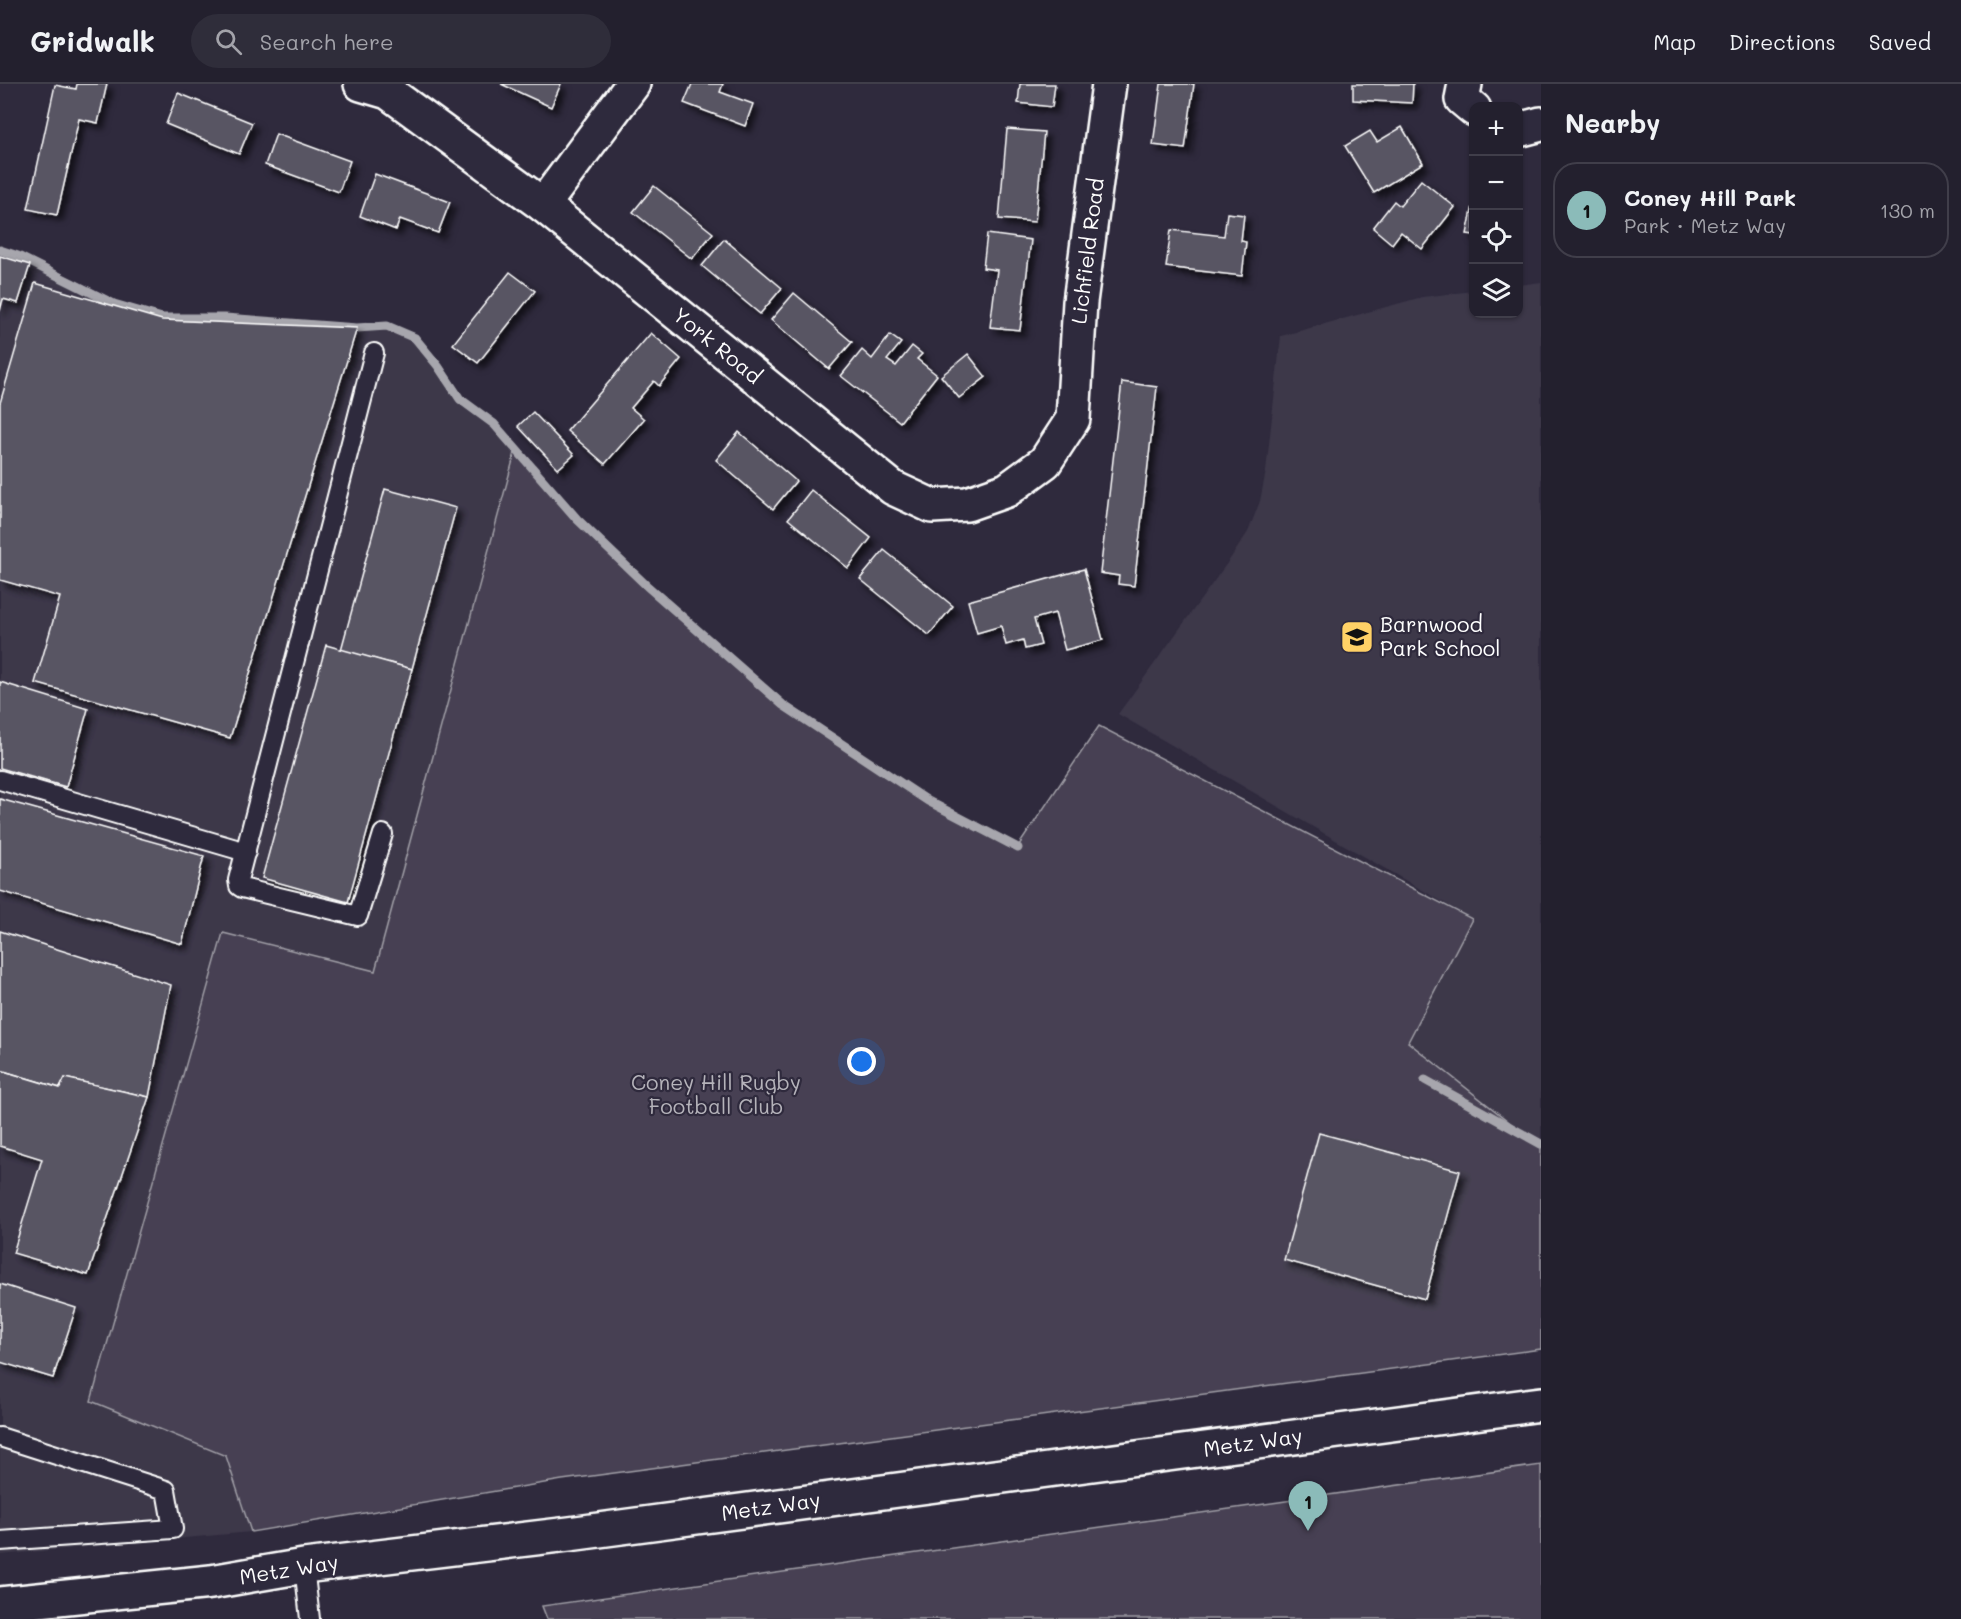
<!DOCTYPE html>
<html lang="en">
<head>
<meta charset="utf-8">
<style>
	:root { --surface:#23202e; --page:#2f2d3a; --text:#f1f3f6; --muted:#a3a3aa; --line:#403e4a; --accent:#8bbbb9 }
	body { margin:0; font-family:Mali,sans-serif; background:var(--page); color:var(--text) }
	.controls { position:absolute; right:18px; top:18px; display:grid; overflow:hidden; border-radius:12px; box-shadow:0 2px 4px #0004 }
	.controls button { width:54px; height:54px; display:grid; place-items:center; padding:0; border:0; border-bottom:2px solid var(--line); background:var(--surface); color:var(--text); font:30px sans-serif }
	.you { position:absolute; left:862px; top:978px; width:21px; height:21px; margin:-15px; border:4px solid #fff; border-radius:50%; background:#1a73e8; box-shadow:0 0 0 9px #1a73e833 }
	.badge { display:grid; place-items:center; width:39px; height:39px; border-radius:50%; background:var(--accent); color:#111; font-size:20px; font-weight:700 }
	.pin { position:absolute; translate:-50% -50px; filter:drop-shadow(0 2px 3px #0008) }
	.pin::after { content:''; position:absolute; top:32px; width:21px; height:18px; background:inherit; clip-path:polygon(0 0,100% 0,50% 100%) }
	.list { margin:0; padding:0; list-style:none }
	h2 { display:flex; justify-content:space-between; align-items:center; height:78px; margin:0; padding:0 24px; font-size:26px }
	h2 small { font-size:20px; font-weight:400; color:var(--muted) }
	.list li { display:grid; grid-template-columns:39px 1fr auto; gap:18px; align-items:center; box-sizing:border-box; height:96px; margin:0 12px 12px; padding:0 12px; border:2px solid var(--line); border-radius:24px }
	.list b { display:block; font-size:22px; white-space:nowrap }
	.list p { margin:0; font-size:20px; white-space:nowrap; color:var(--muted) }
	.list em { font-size:20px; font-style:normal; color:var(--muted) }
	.icon { flex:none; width:33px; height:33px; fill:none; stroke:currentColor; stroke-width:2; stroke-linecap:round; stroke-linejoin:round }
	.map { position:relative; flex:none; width:1541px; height:1535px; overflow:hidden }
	header { display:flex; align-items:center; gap:36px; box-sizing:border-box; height:84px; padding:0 30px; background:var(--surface); border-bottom:2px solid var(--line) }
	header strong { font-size:28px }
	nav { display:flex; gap:33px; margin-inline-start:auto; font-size:21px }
	.search { width:420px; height:54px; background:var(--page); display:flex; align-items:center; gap:15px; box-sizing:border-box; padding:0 21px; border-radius:33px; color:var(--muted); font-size:22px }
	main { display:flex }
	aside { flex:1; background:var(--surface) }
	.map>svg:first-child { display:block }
	.built { fill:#3c3749 }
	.green { fill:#464152; stroke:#a2a0a8; stroke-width:1.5 }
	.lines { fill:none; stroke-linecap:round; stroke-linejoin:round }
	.stream { stroke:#a7a6ad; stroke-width:9 }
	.building { fill:#595564; stroke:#fff; stroke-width:1.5; filter:url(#shadow) }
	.service-casing { stroke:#fff; stroke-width:22 }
	.minor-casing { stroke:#fff; stroke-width:38 }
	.tertiary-casing { stroke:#fff; stroke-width:38 }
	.service { stroke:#2f2a3d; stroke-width:18 }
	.minor { stroke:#2f2a3d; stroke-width:33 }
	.tertiary { stroke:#2f2a3d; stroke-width:33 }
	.labels { text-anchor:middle; stroke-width:4.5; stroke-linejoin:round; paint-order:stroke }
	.street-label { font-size:21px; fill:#fff; stroke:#2f2a3d }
	.poi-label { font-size:21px; fill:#fff; stroke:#2f2a3d; text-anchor:start }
	.park-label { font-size:21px; fill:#b5b3ba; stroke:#2f2a3d }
</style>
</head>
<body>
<header>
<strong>Gridwalk</strong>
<div class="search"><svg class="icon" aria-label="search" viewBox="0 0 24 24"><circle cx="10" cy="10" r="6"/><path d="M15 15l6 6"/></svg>Search here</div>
<nav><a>Map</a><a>Directions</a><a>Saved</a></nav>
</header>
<main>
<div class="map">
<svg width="1541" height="1535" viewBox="0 0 1541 1535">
	<defs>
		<filter id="shadow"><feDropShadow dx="5.5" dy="5.5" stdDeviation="3" flood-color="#0009"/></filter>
	</defs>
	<rect width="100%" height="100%" fill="#2f2a3d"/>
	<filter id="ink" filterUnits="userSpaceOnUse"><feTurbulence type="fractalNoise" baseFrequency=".0167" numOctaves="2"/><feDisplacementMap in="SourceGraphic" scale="12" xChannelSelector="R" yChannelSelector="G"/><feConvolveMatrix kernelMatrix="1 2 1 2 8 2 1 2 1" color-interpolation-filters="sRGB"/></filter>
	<g filter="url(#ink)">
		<g class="built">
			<path d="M 0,166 L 18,172 L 114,220 L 162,236 L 225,234 L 357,244 L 387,242 L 415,254 L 438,282 L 460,315 L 494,340 L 516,365 L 375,888 L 222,849 L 91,1317 L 226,1372 L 251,1448 L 0,1471 Z"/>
			<path d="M 1541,198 L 1541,1060 L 1531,1055 L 1408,958 L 1472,835 L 1118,630 L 1230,475 L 1248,448 L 1260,417 L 1266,387 L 1281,252 L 1422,213 L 1473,207 L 1474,230 L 1518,230 L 1519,201 Z"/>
		</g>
		<g class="green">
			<path d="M 516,365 L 577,435 L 647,502 L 783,621 L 928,717 L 1017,764 L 1099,642 L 1472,835 L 1408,958 L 1531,1055 L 1541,1060 L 1541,1265 L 562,1396 L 251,1448 L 226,1372 L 91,1317 L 223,849 L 375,887 Z"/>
			<path d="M 1541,1381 L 1541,1535 L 547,1535 L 542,1522 Z"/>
		</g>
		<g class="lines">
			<g class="stream">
				<path d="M 0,166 L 18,172 L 114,220 L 162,234 L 225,234 L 357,244 L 387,242 L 415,254 L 438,282 L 460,315 L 494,340 L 577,435 L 647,502 L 783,621 L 928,717 L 1018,764"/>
				<path d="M 1425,996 L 1541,1060"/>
			</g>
		</g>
		<g class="building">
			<path d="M 77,0 L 107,0 L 98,39 L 79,35 L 57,131 L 28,125 L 55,1 L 76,5 Z"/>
			<path d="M 501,0 L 561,0 L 551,23 Z"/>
			<path d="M 692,0 L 723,0 L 720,8 L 753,20 L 745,42 L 684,19 Z"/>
			<path d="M 1020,0 L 1055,0 L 1052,23 L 1018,19 Z"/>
			<path d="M 1161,0 L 1194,0 L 1185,65 L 1153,61 Z"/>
			<path d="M 1353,0 L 1413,0 L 1412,19 L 1353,16 Z"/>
			<path d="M 178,9 L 252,39 L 239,70 L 166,40 Z"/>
			<path d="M 1402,43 L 1423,79 L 1374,109 L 1345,62 L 1370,47 L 1377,58 Z"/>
			<path d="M 1007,45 L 1044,48 L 1035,138 L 999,135 Z"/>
			<path d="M 276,50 L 350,77 L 339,108 L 265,81 Z"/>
			<path d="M 375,90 L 450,118 L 438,149 L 400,135 L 396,146 L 360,132 Z"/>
			<path d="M 1421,96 L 1455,123 L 1422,165 L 1401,148 L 1392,160 L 1373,144 L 1394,117 L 1400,122 Z"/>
			<path d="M 654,102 L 713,149 L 692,175 L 633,128 Z"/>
			<path d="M 1474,117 L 1474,151 L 1467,150 Z"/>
			<path d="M 1227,129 L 1244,131 L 1241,157 L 1246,158 L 1242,192 L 1166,183 L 1171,146 L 1224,152 Z"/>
			<path d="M 987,150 L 1031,156 L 1020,246 L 990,243 L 997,186 L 983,184 Z"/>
			<path d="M 724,155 L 782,204 L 760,230 L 702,182 Z"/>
			<path d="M 0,172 L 30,181 L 18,219 L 3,215 L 0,227 Z"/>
			<path d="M 510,188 L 535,207 L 478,279 L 453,260 Z"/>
			<path d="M 35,199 L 162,236 L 357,244 L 230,654 L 35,599 L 60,513 L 0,496 L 0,319 Z"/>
			<path d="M 794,209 L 852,258 L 829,285 L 771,236 Z"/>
			<path d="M 651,249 L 681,275 L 659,302 L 654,297 L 631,324 L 644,335 L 605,380 L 567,347 Z"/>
			<path d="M 890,251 L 901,259 L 887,276 L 896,282 L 912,262 L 922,270 L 917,275 L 937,291 L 900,338 L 841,292 L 862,266 L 872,275 Z"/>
			<path d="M 968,270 L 986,293 L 959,314 L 941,292 Z"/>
			<path d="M 1122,298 L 1157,303 L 1134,502 L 1118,500 L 1119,492 L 1100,489 Z"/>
			<path d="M 533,328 L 574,371 L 558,385 L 518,342 Z"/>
			<path d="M 739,348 L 796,397 L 773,425 L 716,376 Z"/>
			<path d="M 385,405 L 456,424 L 412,585 L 341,566 Z"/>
			<path d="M 811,406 L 871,454 L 848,484 L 788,435 Z"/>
			<path d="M 884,466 L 953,522 L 929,551 L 860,495 Z"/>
			<path d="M 1084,485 L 1103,556 L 1065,566 L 1055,529 L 1034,535 L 1041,561 L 1025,565 L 1023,556 L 1006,561 L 1001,542 L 977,549 L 968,517 Z"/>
			<path d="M 326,561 L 412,585 L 348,818 L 262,794 Z"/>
			<path d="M 0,598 L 88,625 L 66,703 L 0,684 Z"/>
			<path d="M 0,715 L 204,772 L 182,860 L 0,807 Z"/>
			<path d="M 0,847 L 171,901 L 149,1013 L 65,994 L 60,1004 L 0,986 Z"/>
			<path d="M 0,986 L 60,1004 L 65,994 L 149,1013 L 88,1191 L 13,1169 L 42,1075 L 0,1062 Z"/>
			<path d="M 1319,1049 L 1460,1087 L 1425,1215 L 1284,1176 Z"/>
			<path d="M 0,1200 L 76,1224 L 53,1294 L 0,1278 Z"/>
		</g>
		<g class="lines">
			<g class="service-casing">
				<g id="service">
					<path d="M 374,269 L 238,796 L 239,802 L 242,804 L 358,832 L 383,750"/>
					<path d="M 0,696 L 246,768"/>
					<path d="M 0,1353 L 166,1406 L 173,1445 L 0,1457"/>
					<path d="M 304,1482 L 310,1535"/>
				</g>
			</g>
			<g class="minor-casing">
				<g id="minor">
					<path d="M 361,0 L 388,8 L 543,121 L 893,404 L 932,422 L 967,420 L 1007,406 L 1045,378 L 1073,335 L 1080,218 L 1109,0"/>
					<path d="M 1465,0 L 1462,15 L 1474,25"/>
					<path d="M 1518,46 L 1541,40"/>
					<path d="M 543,121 L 633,0"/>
				</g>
			</g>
			<g class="tertiary-casing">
				<path id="tertiary" d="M 0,1520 L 211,1498 L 304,1482 L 569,1450 L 1541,1320"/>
			</g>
			<use href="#service" class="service"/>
			<use href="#minor" class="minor"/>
			<use href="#tertiary" class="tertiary"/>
		</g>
	</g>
	<defs>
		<g id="school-square" transform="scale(1.725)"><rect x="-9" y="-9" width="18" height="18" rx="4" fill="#ffd166" stroke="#2f2a3d"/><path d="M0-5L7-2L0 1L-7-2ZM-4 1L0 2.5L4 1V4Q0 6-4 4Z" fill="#111"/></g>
	</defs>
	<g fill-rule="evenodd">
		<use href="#school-square" x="1357" y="553"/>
	</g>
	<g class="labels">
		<g class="street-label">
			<text transform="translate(1088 167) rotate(-83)" y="7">Lichfield Road</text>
			<text transform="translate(717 262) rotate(39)" y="7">York Road</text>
			<text transform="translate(1253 1359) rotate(-8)" y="7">Metz Way</text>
			<text transform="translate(771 1423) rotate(-8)" y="7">Metz Way</text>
			<text transform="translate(289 1486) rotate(-9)" y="7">Metz Way</text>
		</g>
		<g class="poi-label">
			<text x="1380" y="548">Barnwood<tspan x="1380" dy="24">Park School</tspan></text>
		</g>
		<g class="park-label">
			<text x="716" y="1006">Coney Hill Rugby<tspan x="716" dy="24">Football Club</tspan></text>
		</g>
	</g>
</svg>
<div class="controls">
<button>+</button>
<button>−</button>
<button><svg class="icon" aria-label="locate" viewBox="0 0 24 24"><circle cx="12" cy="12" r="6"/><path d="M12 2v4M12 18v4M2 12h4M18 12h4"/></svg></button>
<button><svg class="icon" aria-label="layers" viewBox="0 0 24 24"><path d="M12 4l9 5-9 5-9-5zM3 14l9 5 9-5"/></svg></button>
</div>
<div class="you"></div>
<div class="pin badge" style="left:1308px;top:1447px">1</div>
</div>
<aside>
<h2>Nearby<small></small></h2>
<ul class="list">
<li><span class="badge">1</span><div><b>Coney Hill Park</b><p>Park · Metz Way</p></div><em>130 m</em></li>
</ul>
</aside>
</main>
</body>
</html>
